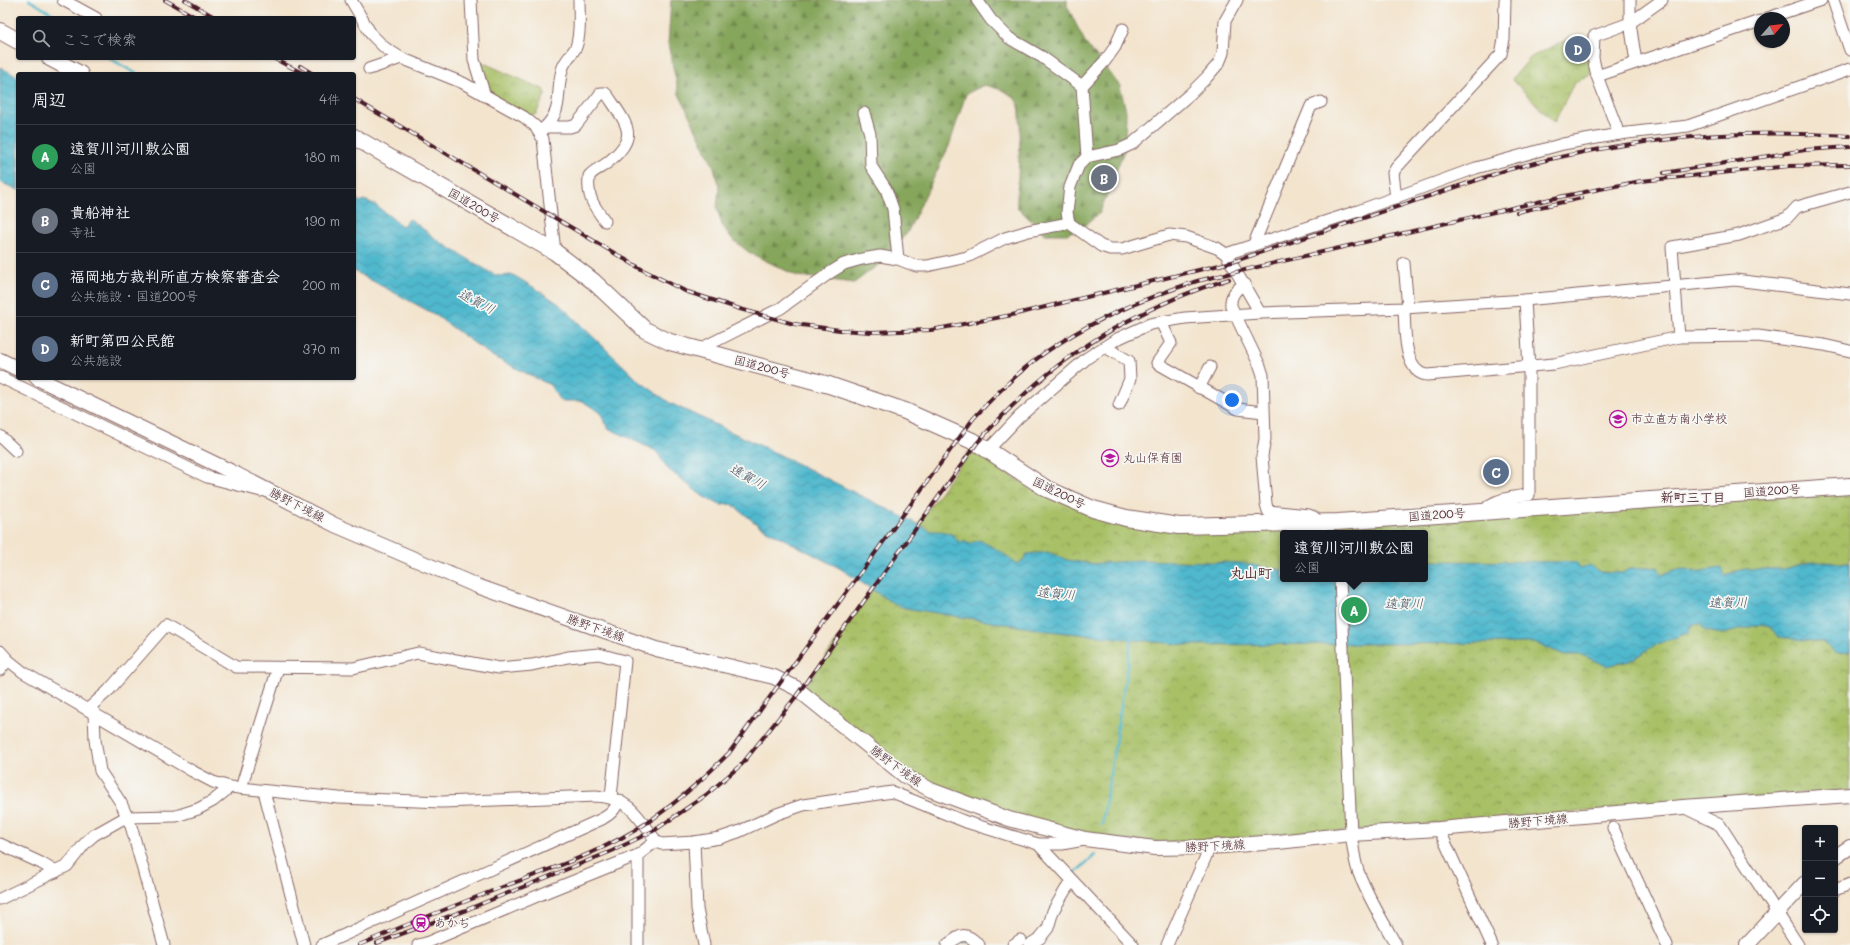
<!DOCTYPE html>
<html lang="ja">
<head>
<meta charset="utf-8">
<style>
	:root { --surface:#171b24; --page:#20242c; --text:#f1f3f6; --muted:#9ea1a6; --line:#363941; --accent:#7c3aed }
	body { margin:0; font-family:Mali,"Klee One",sans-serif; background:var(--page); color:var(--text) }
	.controls { position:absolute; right:12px; bottom:12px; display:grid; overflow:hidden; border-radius:4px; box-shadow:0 1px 3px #0004 }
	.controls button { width:36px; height:36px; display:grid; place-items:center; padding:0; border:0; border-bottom:1px solid var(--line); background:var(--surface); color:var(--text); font:20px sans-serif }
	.compass { position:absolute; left:1754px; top:12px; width:36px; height:36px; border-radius:50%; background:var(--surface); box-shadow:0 1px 3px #0004; rotate:62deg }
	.you { position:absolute; left:1232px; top:400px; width:14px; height:14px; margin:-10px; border:3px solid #fff; border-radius:50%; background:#1a73e8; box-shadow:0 0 0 6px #1a73e833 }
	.badge { display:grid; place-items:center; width:26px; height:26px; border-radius:50%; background:var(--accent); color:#fff; font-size:13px; font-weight:700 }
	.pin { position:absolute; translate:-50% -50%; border:2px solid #fff; box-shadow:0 1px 4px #0006 }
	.popup { position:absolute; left:1280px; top:530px; width:148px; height:52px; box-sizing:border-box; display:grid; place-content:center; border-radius:4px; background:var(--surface); filter:drop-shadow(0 1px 3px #0005); font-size:13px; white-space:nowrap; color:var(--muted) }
	.popup b { font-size:15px; color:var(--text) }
	.popup::after { content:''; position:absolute; left:50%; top:100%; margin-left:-8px; border:8px solid transparent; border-top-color:var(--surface) }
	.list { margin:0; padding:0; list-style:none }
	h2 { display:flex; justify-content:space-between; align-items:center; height:52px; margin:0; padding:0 16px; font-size:17px }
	h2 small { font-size:13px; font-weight:400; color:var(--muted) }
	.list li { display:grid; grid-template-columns:26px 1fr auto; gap:12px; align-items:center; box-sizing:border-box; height:64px; padding:0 16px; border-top:1px solid var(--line) }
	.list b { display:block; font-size:15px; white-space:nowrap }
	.list p { margin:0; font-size:13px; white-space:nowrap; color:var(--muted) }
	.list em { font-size:13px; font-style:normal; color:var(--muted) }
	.icon { flex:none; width:22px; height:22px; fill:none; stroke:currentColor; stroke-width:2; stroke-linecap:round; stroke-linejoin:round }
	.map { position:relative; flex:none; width:1850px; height:945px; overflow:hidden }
	.search { position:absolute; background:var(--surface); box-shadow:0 1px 3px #0004; left:16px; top:16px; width:340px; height:44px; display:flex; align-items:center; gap:10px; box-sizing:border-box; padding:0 14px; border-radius:4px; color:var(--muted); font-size:15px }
	.panel { position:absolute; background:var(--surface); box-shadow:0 1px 3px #0004; left:16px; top:72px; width:340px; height:308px; border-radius:4px }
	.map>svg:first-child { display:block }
	.forest { fill:url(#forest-firs); stroke:#686243 }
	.park { fill:url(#park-crowns); stroke:#797048; fill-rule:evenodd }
	.water { fill:url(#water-waves); stroke:#4c6c7c }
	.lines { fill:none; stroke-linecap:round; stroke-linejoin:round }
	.stream { stroke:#4fb8cd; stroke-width:2.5 }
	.minor-casing { stroke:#856464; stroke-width:13 }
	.major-casing { stroke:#856464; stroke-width:16 }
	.highway-casing { stroke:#856464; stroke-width:18 }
	.minor { stroke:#fff; stroke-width:11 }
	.major { stroke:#fff; stroke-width:14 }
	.highway { stroke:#fff; stroke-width:16 }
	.rail-casing { stroke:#4a1f2b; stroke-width:4 }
	.rail { stroke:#f6f6f2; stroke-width:2.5; stroke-dasharray:8; stroke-linecap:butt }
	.labels { text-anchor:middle; stroke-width:3.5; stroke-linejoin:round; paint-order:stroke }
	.street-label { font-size:12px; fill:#4a1f2b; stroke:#f6f6f2 }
	.poi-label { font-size:12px; fill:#4a1f2b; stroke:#f6f6f2; text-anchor:start }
	.water-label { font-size:13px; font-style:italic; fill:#4c5564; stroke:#f6f6f2 }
	.neighbourhood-label { font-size:13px; font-weight:bold; fill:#4a1f2b; stroke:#f6f6f2 }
	.quarter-label { font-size:14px; font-weight:bold; fill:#4a1f2b; stroke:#f6f6f2 }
</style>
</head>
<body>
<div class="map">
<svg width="1850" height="945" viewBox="0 0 1850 945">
	<defs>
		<pattern id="forest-firs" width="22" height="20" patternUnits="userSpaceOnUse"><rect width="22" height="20" fill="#86a65b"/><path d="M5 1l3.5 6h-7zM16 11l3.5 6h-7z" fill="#70874b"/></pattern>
		<pattern id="park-crowns" width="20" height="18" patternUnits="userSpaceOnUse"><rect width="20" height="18" fill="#a8c066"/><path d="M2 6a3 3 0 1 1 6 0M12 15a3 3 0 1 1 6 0" fill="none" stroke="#8b9b54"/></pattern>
		<pattern id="water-waves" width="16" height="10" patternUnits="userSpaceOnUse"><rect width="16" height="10" fill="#4fb8cd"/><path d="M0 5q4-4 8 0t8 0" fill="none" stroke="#4495a7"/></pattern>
	</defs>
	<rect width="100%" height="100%" fill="#f6f6f2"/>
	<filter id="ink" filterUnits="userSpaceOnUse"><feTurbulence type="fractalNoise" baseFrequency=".025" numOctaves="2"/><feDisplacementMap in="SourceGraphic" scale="8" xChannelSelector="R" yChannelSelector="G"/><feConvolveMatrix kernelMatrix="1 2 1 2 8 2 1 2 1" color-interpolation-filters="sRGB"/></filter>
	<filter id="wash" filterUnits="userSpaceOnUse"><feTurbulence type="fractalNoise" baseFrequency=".012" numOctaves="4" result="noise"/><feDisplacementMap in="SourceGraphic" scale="16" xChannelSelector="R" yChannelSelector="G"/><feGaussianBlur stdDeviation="0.9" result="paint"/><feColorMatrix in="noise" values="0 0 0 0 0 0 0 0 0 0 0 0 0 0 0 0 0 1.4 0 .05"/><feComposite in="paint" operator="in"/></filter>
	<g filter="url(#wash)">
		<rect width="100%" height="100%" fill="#f3e4ce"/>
		<path class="forest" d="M 671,0 L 1067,0 L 1067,6 L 1086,44 L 1120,86 L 1126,111 L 1125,148 L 1100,212 L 1084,226 L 1067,234 L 1045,234 L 1017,207 C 1016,188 1024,114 1018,103 C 1011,91 996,88 984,85 L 966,94 L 949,146 L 908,231 L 887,258 L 854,283 L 797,276 L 750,253 L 733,240 L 722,225 L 717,208 L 719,186 L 714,167 L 679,94 L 668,44 Z"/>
		<g class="park">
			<path d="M 1572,37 L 1589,38 L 1591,75 L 1574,83 L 1554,123 L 1512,79 L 1531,57 Z"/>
			<path d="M 479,61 L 545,90 L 545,95 L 536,114 L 526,116 L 493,97 Z"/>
			<path d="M 971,448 L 998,467 L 1041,494 L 1133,526 L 1850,493 L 1850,790 L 1331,832 L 1155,843 L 1104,838 L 1008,815 L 934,787 L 902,767 L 804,688 ZM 1283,533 L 1425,533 L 1425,579 L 1283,579 Z"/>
		</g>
		<g class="water">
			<path d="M 0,67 L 18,77 L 18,190 L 0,182 Z"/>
			<path d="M 354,197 L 360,202 L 364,200 L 374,204 L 402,226 L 410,219 L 440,242 L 493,274 L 499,276 L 513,275 L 538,290 L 559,304 L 639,381 L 670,403 L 778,454 L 931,531 C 943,531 954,531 959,543 L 965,540 L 968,544 L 980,540 L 1003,553 L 1016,564 L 1024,560 L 1027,554 L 1048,552 L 1067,560 L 1091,564 L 1141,560 L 1240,563 L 1283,570 L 1283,579 L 1425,579 L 1425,561 L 1576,562 L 1581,568 L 1590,565 L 1600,572 L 1622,573 L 1629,569 L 1658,567 L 1661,575 L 1674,570 L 1687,569 L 1694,572 L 1722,568 L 1725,575 L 1744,569 L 1784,569 L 1811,562 L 1850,563 L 1850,652 L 1836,653 L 1822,642 L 1778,637 L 1771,628 L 1762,624 L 1723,634 L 1705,631 L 1700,624 L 1692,624 L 1688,633 L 1655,645 L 1630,661 L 1606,666 L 1582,655 L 1565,655 L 1534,643 L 1186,645 L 1049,631 L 905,608 L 894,604 L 841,569 L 759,526 L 732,504 L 721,505 L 704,497 L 668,469 L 656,451 L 608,428 L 600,412 L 582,401 L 560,401 L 550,385 L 492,356 L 434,314 L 354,271 Z"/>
		</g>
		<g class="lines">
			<g class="stream">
				<path d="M 29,0 L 60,18"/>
				<path d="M 109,58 L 137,74"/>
				<path d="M 1102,825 L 1132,636"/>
				<path d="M 1073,875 L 1095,855"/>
				<path d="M 956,945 L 961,941 L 969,942"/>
			</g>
		</g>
	</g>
	<g filter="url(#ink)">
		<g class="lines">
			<g class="minor-casing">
				<g id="minor">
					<path d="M 63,0 L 96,18"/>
					<path d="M 351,0 L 371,34 L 385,48 L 401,58 L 463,83 L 524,117 L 535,126 L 543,139 L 555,252"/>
					<path d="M 471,0 L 474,60 L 485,96"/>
					<path d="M 977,0 L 991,20 L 1009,38 L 1042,57 L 1082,86 L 1087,157"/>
					<path d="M 1237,0 L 1225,21 L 1223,53 L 1219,63 L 1207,77 L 1190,94 L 1132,144 L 1119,150 L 1087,157 L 1079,165 L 1070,187 L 1067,212 L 1069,223 L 1101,246 L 1110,249 L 1122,249 L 1169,235 L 1186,237 L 1217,248 L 1226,254 L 1260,313"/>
					<path d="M 1630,0 L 1630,23 L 1636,62"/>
					<path d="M 1833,0 L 1850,50"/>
					<path d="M 1768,18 L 1821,0"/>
					<path d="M 369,69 L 401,58"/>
					<path d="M 1597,76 L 1760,21"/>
					<path d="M 1082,86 L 1105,61 L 1115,47 L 1123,29"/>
					<path d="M 864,113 L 870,134 L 871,166 L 886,189 L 893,209 L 898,259"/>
					<path d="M 545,127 L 570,127 L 576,125 L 601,93 L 605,93 L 608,96 C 628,126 640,137 607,163 C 601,168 594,170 589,176 C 587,197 593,205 605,221"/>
					<path d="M 542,130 C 565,109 555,97 562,70 C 564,61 572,55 576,47 C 581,33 579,15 579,0"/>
					<path d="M 1619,134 L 1597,76 L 1593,58 L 1594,36 L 1630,23 L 1662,0"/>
					<path d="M 1396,198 L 1393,173 L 1396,168 L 1501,54 L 1504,39 L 1505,0"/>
					<path d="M 1253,246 L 1311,106 L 1321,102"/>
					<path d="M 1226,254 L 1358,211 L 1476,168 L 1563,144 L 1619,134 L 1688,126 L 1850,69"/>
					<path d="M 1404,263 L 1408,308"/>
					<path d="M 1245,284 C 1236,289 1230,295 1231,306 L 1260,366 L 1263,375 L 1265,439 L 1262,456 L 1266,504 L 1268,511 L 1309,515 L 1314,517 L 1316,522"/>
					<path d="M 1404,308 C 1405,326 1403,373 1427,375 L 1554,364 L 1679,337 L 1758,336 L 1824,345 L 1850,351"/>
					<path d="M 1161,322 L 1171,343 L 1157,363 L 1238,409 L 1263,412"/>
					<path d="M 1679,337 L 1672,247 L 1739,235 L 1787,218 L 1797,207 L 1850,192"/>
					<path d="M 1105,347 L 1129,361 L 1130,379 L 1119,405"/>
					<path d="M 698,350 L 781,308 L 831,272 L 844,264 L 862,259 L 880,256 L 898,259 L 916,266 L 927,266 L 967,257 L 1005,238 L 1028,231 L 1069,223"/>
					<path d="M 0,377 L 207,477 L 261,491"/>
					<path d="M 1199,388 L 1210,367"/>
					<path d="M 0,436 L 16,451"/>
					<path d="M 988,450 L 1019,417 L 1087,358 L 1117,339 L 1150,324 L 1185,318 L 1260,313 L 1404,308 L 1525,300 L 1735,280 L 1850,294"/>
					<path d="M 1484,512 C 1489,499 1517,496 1529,495 L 1529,368 L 1525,300"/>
					<path d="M 1340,579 L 1351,834 C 1353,846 1354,859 1358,871 C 1367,896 1383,921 1396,945"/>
					<path d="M 0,651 L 8,660 L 23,672 L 192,771 L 213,782 L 230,787 L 339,798 L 442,802 L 596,796 C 630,798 638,816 656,841 L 661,844 L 694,842 L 720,838 L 738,832 L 777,814 L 803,805 L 892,792 L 966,822 L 1038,844 L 1062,844 L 1084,840"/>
					<path d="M 0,670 L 8,660"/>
					<path d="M 88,709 L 109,690 L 166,625 L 236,667 L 353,668 L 418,653 L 499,668 L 532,665 L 568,657 L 599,654 L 625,661 L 611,797"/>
					<path d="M 94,712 L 95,740 L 100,771 L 121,803 L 131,826 L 164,945"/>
					<path d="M 241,788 L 278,668"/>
					<path d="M 264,791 L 304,945"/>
					<path d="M 1683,807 L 1720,825 L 1798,945"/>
					<path d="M 1613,828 L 1667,945"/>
					<path d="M 1439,829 L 1492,945"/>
					<path d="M 694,842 L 697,909 L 704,945"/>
					<path d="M 0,844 L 41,863 L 56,872"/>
					<path d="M 1038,844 L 1133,945"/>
					<path d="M 638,855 L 638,945"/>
					<path d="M 1835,890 L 1850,884"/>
					<path d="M 0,899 L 67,866 L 86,842 L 94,835 L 126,817 L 176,816 L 198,809 L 213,801 L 230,787"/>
					<path d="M 322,945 L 602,819 C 611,814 615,810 619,800"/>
					<path d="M 418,945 L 426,943 L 549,891 L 638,855 L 656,841"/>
					<path d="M 947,945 C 962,934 965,931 979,945"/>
					<path d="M 1013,945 L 1020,940"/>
					<path d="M 1029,945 L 1040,938 L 1048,928 L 1053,911 L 1066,889 L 1072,882"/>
					<path d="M 1167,945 L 1210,847"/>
				</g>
			</g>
			<g class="major-casing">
				<g id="major">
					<path d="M 0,360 L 18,369"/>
					<path d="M 37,378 L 232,472 L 335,525 L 477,586 L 656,649 L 774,677 L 796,688 L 905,776 L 931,790 L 1009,819 L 1085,839 L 1155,848 L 1210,847 L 1278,842 L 1351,834 L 1439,829 L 1683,807 L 1850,795"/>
					<path d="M 1835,857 L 1850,847"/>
					<path d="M 1747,945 L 1805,883"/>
				</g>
			</g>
			<g class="highway-casing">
				<g id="highway">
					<path d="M 0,31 L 18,41"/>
					<path d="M 50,58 L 80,74"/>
					<path d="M 354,137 L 555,252 L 593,281 L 645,330 L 670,342 L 829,385 L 905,411 L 977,443 L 1047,489 L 1093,509 L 1126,518 L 1179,526 L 1338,522 L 1850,486"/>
				</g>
			</g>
			<use href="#minor" class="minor"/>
			<use href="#major" class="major"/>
			<use href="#highway" class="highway"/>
			<g class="rail-casing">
				<g id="rail">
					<path d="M 165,0 L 197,18"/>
					<path d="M 185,0 L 216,18"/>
					<path d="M 273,58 L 304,74"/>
					<path d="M 300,66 L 313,74"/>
					<path d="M 354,99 L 643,270 L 685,291 L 740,309 L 794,324 L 840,330 L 871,332 L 931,330 L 1012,315 L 1232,262 L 1507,170 C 1619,139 1735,128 1850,136"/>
					<path d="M 1664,173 L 1805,150 L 1850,147"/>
					<path d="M 1517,212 L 1582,198"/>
					<path d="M 377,943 L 466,910 L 612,851 L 655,830 L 706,795 L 742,764 L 794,699 L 977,443 C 996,422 1016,401 1037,383 C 1092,335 1160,300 1229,279"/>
					<path d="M 359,945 C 407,924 456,905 505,886 C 553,868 605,851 648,822 C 678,802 704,778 729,753 L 973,419 C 998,391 1026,364 1058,344 C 1101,316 1148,297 1197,281 L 1559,197 L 1641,181 L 1789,166 L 1850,165"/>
				</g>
			</g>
			<use href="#rail" class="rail"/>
		</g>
	</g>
	<defs>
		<g id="school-ring" transform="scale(0.9)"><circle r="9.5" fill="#f6f6f2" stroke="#b5179e" stroke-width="1.5"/><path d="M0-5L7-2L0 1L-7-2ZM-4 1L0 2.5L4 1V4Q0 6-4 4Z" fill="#b5179e"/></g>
		<g id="station-ring" transform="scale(0.9)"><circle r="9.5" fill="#f6f6f2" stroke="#b5179e" stroke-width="1.5"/><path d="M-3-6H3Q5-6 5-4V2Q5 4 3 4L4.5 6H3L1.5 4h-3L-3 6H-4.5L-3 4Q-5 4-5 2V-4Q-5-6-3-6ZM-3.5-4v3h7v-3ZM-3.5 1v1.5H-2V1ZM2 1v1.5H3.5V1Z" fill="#b5179e"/></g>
	</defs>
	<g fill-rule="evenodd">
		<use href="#school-ring" x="1618" y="419"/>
		<use href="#school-ring" x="1110" y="458"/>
		<use href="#station-ring" x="421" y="923"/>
	</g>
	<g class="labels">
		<g class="street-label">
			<text transform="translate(474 206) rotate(30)" y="4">国道200号</text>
			<text transform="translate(762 367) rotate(15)" y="4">国道200号</text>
			<text transform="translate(1772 491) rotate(-4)" y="4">国道200号</text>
			<text transform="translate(1059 493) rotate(26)" y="4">国道200号</text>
			<text transform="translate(297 505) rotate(27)" y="4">勝野下境線</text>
			<text transform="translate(1437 515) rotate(-4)" y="4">国道200号</text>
			<text transform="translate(596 628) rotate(19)" y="4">勝野下境線</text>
			<text transform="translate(896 766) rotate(36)" y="4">勝野下境線</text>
			<text transform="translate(1538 821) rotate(-5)" y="4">勝野下境線</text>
			<text transform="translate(1215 846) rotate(-3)" y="4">勝野下境線</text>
		</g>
		<g class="poi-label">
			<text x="1631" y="423">市立直方南小学校</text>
			<text x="1123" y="462">丸山保育園</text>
			<text x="434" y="927">あかぢ</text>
		</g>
		<g class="water-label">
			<text transform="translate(477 301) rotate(27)" y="5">遠賀川</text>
			<text transform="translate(748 476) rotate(29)" y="5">遠賀川</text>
			<text transform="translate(1056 593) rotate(5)" y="5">遠賀川</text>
			<text transform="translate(1728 602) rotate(-1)" y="5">遠賀川</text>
			<text x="1404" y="608">遠賀川</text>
		</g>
		<g class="neighbourhood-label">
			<text x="1693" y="502">新町三丁目</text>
		</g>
		<g class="quarter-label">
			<text x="1251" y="578">丸山町</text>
		</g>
	</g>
</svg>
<div class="controls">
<button>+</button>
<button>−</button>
<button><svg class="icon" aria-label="locate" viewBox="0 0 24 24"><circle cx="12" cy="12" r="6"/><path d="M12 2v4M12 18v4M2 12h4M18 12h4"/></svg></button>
</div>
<svg class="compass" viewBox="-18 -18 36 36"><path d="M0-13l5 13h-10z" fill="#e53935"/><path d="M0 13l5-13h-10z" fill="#9ea1a6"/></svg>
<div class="you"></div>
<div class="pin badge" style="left:1354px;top:610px;background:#2e9e5b">A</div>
<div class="popup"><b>遠賀川河川敷公園</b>公園</div>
<div class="pin badge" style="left:1104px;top:178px;background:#6b7280">B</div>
<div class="pin badge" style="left:1496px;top:472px;background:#5c6f8a">C</div>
<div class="pin badge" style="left:1578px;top:49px;background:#5c6f8a">D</div>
<div class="search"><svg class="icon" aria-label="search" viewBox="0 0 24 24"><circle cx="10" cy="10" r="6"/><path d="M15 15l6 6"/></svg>ここで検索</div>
<section class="panel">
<h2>周辺<small>4件</small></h2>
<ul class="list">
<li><span class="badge" style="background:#2e9e5b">A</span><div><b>遠賀川河川敷公園</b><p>公園</p></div><em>180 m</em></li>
<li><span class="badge" style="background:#6b7280">B</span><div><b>貴船神社</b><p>寺社</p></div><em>190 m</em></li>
<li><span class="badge" style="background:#5c6f8a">C</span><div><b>福岡地方裁判所直方検察審査会</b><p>公共施設 · 国道200号</p></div><em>200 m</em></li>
<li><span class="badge" style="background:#5c6f8a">D</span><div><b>新町第四公民館</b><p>公共施設</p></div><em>370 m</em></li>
</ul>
</section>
</div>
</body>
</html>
